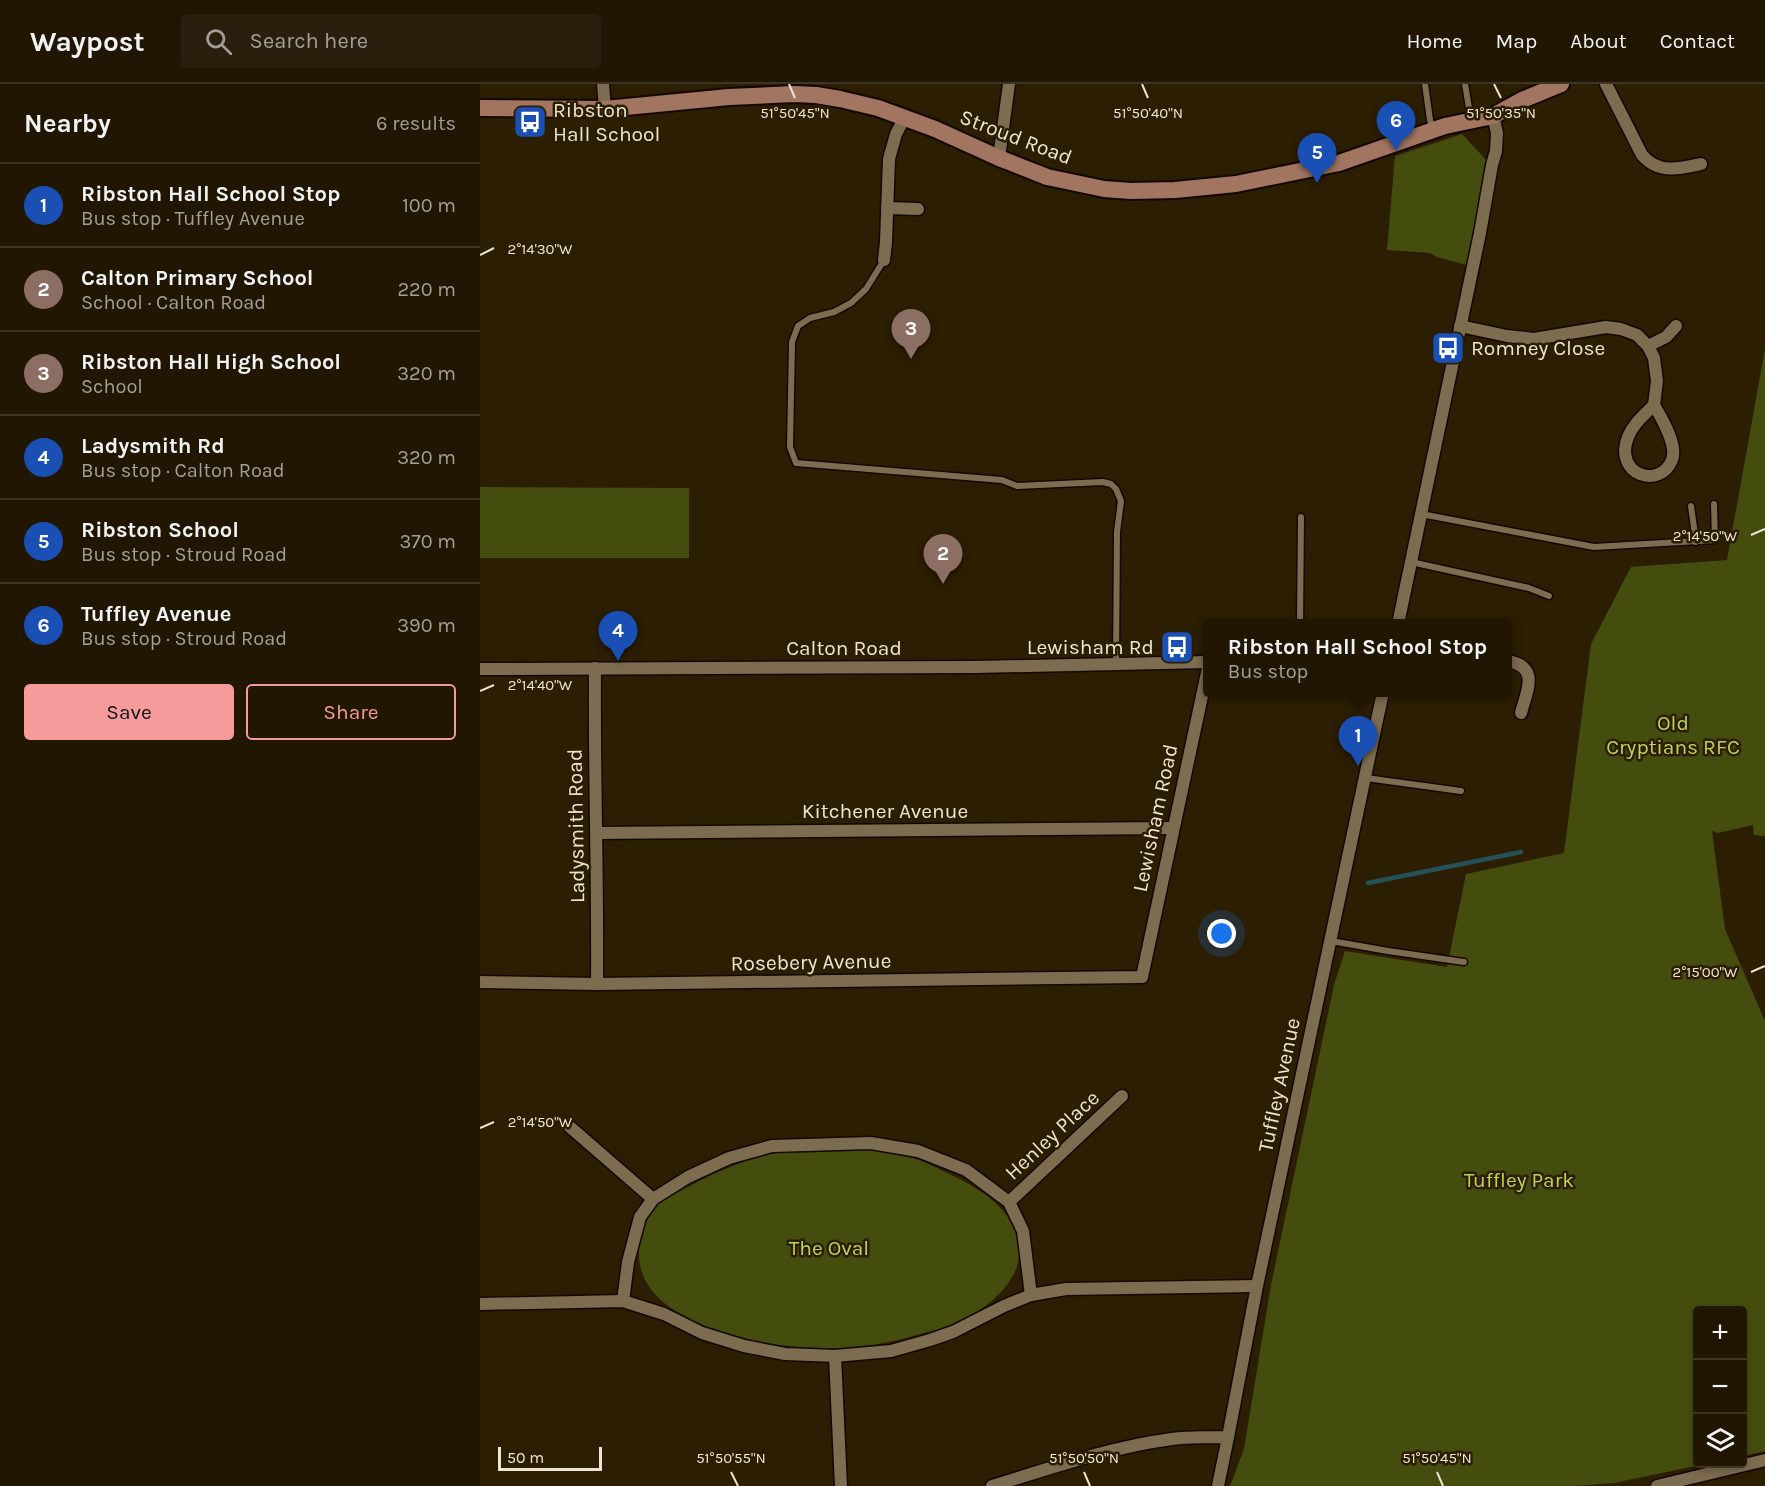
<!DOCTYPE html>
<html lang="en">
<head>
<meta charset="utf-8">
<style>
	:root { --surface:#211602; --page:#291f0c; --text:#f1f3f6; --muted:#a29f99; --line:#3e3524; --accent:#f59b9c }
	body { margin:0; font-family:Karla,sans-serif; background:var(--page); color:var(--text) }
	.controls { position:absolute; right:18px; bottom:18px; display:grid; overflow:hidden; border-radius:6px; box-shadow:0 3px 9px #0003 }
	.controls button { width:54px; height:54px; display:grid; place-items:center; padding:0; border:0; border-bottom:2px solid var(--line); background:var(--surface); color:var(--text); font:30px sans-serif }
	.scale { position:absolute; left:18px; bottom:15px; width:104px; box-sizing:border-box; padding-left:6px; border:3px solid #ede4d4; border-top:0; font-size:16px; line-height:21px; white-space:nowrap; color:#ede4d4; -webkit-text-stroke:4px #2c1e03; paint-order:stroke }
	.you { position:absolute; left:742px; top:850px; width:21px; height:21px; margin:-15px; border:4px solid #fff; border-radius:50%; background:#1a73e8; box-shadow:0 0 0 9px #1a73e833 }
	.badge { display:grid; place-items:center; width:39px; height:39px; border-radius:50%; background:var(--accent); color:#fff; font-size:20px; font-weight:700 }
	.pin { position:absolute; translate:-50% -50px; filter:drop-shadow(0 2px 3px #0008) }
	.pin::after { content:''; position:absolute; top:32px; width:21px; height:18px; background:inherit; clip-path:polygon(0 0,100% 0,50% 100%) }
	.popup { position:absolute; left:723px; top:535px; width:309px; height:78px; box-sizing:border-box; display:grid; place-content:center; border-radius:6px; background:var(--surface); filter:drop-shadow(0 2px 4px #0005); font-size:20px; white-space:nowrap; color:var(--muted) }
	.popup b { font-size:22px; color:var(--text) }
	.popup::after { content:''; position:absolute; left:50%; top:100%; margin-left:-12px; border:12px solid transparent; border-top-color:var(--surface) }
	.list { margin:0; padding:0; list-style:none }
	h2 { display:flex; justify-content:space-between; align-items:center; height:78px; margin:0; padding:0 24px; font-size:26px }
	h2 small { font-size:20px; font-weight:400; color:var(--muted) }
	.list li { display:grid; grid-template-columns:39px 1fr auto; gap:18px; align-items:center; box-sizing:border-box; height:84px; padding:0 24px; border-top:2px solid var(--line) }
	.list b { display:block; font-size:22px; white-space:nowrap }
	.list p { margin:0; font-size:20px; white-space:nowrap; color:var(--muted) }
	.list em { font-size:20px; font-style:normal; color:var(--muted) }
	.actions { display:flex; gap:12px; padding:18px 24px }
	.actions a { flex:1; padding:14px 0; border:2px solid var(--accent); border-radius:6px; text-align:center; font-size:21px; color:var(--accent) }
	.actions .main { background:var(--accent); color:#111 }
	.icon { flex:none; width:33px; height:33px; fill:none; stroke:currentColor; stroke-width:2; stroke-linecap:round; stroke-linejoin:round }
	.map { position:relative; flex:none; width:1285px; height:1402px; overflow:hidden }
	header { display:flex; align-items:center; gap:36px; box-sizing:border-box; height:84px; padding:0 30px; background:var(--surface); border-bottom:2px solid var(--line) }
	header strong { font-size:28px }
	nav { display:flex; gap:33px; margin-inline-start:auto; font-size:21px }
	.search { width:420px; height:54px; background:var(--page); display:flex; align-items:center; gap:15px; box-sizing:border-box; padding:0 21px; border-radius:6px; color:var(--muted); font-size:22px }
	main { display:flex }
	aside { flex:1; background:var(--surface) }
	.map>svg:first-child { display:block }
	.green { fill:#444d0e }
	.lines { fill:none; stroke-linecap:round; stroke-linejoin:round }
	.stream { stroke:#255158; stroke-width:4.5 }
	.lane-casing { stroke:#140700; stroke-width:9 }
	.street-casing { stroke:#140700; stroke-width:15 }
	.secondary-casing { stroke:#140700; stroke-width:20 }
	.lane { stroke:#7c6c50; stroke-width:6 }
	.street { stroke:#7c6c50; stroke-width:12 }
	.secondary { stroke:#a27561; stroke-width:16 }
	.ticks { fill:none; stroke:#ede4d4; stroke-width:2 }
	.labels { text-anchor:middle; stroke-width:5; stroke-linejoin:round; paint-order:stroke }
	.poi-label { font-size:21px; fill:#ede4d4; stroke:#2c1e03; text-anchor:start }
	.street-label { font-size:21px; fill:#ede4d4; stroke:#2c1e03 }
	.park-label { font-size:21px; fill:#bfd454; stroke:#2c1e03 }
	.ticks-label { font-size:15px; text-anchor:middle; fill:#ede4d4; stroke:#2c1e03; stroke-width:5; stroke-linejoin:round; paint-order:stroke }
</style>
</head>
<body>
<header>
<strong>Waypost</strong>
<div class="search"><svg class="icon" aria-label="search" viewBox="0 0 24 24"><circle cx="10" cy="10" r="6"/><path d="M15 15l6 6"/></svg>Search here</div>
<nav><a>Home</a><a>Map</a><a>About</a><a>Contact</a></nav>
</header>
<main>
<aside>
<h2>Nearby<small>6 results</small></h2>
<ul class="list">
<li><span class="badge" style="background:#1a4fb4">1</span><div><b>Ribston Hall School Stop</b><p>Bus stop · Tuffley Avenue</p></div><em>100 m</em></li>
<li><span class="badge" style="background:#8d6e63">2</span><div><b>Calton Primary School</b><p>School · Calton Road</p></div><em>220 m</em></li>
<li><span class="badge" style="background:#8d6e63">3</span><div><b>Ribston Hall High School</b><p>School</p></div><em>320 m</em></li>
<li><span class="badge" style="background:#1a4fb4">4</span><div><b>Ladysmith Rd</b><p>Bus stop · Calton Road</p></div><em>320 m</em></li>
<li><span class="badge" style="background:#1a4fb4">5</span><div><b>Ribston School</b><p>Bus stop · Stroud Road</p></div><em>370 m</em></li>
<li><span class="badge" style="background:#1a4fb4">6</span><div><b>Tuffley Avenue</b><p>Bus stop · Stroud Road</p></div><em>390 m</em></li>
</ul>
<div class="actions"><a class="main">Save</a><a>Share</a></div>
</aside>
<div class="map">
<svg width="1285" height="1402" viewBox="0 0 1285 1402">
	<rect width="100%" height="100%" fill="#2c1e03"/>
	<g class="green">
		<path d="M 982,50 L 1008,78 L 987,181 L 957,173 L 950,169 L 907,166 L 915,72 Z"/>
		<path d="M 1285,265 L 1285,752 L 1274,751 L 1273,741 L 1238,749 L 1232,747 L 1245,845 L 1285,937 L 1285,1367 L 1263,1372 L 1262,1226 L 1218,1226 L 1218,1380 L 1225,1380 L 1134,1399 L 1094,1402 L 750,1402 L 764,1365 L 791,1201 L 854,901 L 865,867 L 967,883 L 986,790 L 1084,769 L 1111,560 L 1151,483 L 1247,476 Z"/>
		<path d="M 0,403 L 209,404 L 209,474 L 0,474 Z"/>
		<path d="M 387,1064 C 402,1067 418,1069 433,1074 C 443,1077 453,1082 463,1087 C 498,1103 542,1127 539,1172 C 537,1198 511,1220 490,1232 C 474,1241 455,1246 437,1251 C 376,1269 314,1268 252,1251 C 220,1242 170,1222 161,1185 C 155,1162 162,1138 178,1120 C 183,1114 194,1110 202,1106 C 234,1089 270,1072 307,1067 C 333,1063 361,1065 387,1064 Z"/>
	</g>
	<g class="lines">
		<path class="stream" d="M 888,799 L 1041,768"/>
		<g class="lane-casing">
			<g id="lane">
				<path d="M 945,0 L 950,36 L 953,45"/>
				<path d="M 985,0 L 991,36"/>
				<path d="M 404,176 L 386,205 L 371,219 L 354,228 L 330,234 L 318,242 L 312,258 L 310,363 L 316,379 L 522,396 L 537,402 L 623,398 L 631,400 L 636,405 L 641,417 L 637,448 L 636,580"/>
				<path d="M 1211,422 L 1216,458"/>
				<path d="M 941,430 L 1114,463 L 1235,456 L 1234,420"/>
				<path d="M 931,478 L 1049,504 L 1069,512"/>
				<path d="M 820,540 L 821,433"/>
				<path d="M 886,694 L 981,707"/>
				<path d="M 851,857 L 908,867 L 984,878"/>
			</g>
		</g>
		<g class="street-casing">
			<g id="street">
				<path d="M 123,0 L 125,25"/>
				<path d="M 1126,0 L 1162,71 C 1178,90 1199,85 1221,80"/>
				<path d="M 519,74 L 529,0"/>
				<path d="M 407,124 L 438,125"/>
				<path d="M 404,176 L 406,158 L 409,75 L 416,50 L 425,33"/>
				<path d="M 980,242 L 1027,252 L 1054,255 L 1126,243 L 1141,245 L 1157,251 L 1168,262 L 1174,274 L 1177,297 L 1174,321"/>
				<path d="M 1168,262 L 1186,253 L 1196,242"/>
				<path d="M 1174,321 C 1181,333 1198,361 1192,376 C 1180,406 1133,391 1148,353 C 1153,340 1164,331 1174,321 Z"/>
				<path d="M 918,540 L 1000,149 L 1012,81 L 1016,67 L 1017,49 L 1013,32"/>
				<path d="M 1028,577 C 1060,583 1047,606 1041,629"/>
				<path d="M 115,584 C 114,689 118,795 117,900"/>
				<path d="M 0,585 L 496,583 L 728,578"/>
				<path d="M 117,749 L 692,744"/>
				<path d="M 0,898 L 117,900 L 662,893 L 728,584"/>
				<path d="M 90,1043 L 173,1115"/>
				<path d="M 529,1118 L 642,1012"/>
				<path d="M 143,1217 L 148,1178 L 160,1133 L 173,1115 L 208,1093 L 249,1074 L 292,1062 L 391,1059 L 438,1067 L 486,1086 L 529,1118 L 543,1147 L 551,1211"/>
				<path d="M 0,1220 L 143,1217 L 184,1230 L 222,1249 L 264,1262 L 305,1270 L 355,1272 L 411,1267 L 450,1256 L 473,1248 L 524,1222 L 551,1211 L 586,1205 L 777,1202"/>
				<path d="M 355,1272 L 361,1402"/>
				<path d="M 512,1402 C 571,1384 631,1363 692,1355 C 711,1352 730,1354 748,1353"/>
				<path d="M 738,1402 L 748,1353 L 777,1202 L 903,608"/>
				<path d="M 1177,1402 L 1285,1376"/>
			</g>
		</g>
		<g class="secondary-casing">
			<path id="secondary" d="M 0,24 L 125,25 L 249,13 L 314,10 L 336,11 L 360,15 L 398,24 L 455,45 L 519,74 L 567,93 L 624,105 L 651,107 L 695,106 L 756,100 L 859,79 L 965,42 L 1013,32 L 1042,16 L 1081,0"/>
		</g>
		<use href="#lane" class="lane"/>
		<use href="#street" class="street"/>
		<use href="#secondary" class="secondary"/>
	</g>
	<path class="ticks" d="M 309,0 L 315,14M 662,0 L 668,14M 1014,0 L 1021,14M 0,171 L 14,164M 1271,451 L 1285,445M 0,607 L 14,601M 1271,888 L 1285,882M 0,1044 L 14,1038M 251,1388 L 258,1402M 604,1388 L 610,1402M 957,1388 L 963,1402"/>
	<defs>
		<g id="bus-square" transform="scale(1.725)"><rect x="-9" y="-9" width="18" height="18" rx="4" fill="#1a4fb4" stroke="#2c1e03"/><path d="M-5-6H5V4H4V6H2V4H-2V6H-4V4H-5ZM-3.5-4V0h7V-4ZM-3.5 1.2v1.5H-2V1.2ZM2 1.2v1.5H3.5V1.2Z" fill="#fff"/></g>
	</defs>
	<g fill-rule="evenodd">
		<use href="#bus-square" x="50" y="38"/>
		<use href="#bus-square" x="968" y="264"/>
		<use href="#bus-square" x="697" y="563"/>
	</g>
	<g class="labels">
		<g class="poi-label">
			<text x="73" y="33">Ribston<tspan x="73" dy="24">Hall School</tspan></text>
			<text x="991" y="271">Romney Close</text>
			<text x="674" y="570" text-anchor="end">Lewisham Rd</text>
		</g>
		<g class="street-label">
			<text transform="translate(536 53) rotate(21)" y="7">Stroud Road</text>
			<text x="364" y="571">Calton Road</text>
			<text x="405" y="734">Kitchener Avenue</text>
			<text transform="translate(675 734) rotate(-78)" y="7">Lewisham Road</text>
			<text transform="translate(96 742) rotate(-91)" y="7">Ladysmith Road</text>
			<text transform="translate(331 878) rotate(-1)" y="7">Rosebery Avenue</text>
			<text transform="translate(799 1001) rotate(-78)" y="7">Tuffley Avenue</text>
			<text transform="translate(572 1051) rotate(-43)" y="7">Henley Place</text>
		</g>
		<g class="park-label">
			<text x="1193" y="646">Old<tspan x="1193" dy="24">Cryptians RFC</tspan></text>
			<text x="1039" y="1103">Tuffley Park</text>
			<text x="349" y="1171">The Oval</text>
		</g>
	</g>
	<g class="ticks-label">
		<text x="315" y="34">51°50'45"N</text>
		<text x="668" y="34">51°50'40"N</text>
		<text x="1021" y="34">51°50'35"N</text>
		<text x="60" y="170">2°14'30"W</text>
		<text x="1225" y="457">2°14'50"W</text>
		<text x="60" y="606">2°14'40"W</text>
		<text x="1225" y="893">2°15'00"W</text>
		<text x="60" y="1043">2°14'50"W</text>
		<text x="251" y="1379">51°50'55"N</text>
		<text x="604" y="1379">51°50'50"N</text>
		<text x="957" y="1379">51°50'45"N</text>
	</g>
</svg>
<div class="controls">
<button>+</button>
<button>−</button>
<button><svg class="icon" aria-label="layers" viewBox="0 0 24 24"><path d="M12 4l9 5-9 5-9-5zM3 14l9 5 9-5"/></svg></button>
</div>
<div class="scale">50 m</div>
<div class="you"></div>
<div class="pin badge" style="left:878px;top:682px;background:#1a4fb4">1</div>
<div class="popup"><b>Ribston Hall School Stop</b>Bus stop</div>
<div class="pin badge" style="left:463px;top:500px;background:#8d6e63">2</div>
<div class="pin badge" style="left:431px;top:275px;background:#8d6e63">3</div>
<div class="pin badge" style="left:138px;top:577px;background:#1a4fb4">4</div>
<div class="pin badge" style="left:837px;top:99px;background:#1a4fb4">5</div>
<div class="pin badge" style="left:916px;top:67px;background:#1a4fb4">6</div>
</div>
</main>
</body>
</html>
